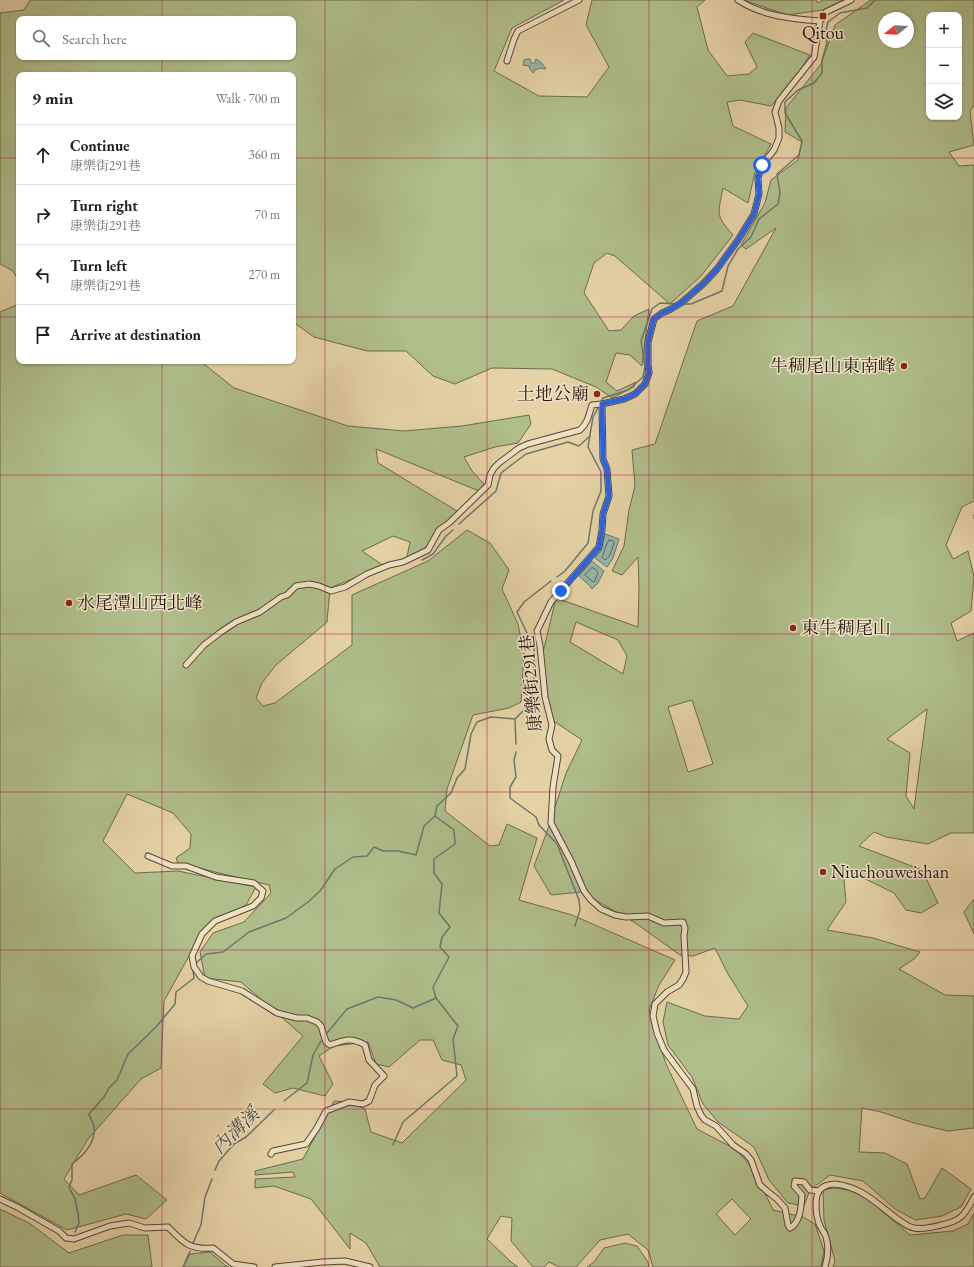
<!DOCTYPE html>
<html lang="en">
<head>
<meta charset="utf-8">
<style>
	:root { --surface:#fff; --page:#f2f2f2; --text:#222; --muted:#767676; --line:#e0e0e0 }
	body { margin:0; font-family:"EB Garamond","Noto Serif TC",serif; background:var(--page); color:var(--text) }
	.controls { position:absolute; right:12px; top:12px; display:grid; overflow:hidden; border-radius:8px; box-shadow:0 1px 3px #0004 }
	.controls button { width:36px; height:36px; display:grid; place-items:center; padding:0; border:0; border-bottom:1px solid var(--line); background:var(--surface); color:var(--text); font:20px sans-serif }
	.compass { position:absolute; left:878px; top:12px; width:36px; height:36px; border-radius:50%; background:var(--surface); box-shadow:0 1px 3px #0004; rotate:252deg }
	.stop { position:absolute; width:12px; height:12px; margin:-9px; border:3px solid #2563eb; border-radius:50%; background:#fff }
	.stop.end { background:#2563eb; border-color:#fff; box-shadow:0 1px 4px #0008 }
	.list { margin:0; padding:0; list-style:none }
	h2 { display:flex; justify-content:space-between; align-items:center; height:52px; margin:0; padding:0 16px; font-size:17px }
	h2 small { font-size:13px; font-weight:400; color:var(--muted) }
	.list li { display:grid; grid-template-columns:26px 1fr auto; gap:12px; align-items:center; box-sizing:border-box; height:60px; padding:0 16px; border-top:1px solid var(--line) }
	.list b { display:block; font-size:15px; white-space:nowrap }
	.list p { margin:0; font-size:13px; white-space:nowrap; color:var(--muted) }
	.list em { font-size:13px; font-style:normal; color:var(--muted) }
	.icon { flex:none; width:22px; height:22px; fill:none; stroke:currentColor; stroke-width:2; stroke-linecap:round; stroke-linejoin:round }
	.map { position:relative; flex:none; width:974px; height:1267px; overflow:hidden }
	.search { position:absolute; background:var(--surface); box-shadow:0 1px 3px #0004; left:16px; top:16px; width:280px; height:44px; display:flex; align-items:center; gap:10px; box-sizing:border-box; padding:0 14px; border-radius:8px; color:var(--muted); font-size:15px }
	.panel { position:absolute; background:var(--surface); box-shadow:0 1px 3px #0004; left:16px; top:72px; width:280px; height:292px; border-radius:8px }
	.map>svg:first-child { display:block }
	.green { fill:#afbe8b; stroke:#6c6a4d; fill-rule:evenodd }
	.water { fill:#96b7ab; stroke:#6a776d }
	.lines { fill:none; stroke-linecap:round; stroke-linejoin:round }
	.shore { stroke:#60665d; stroke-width:1 }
	.stream { stroke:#6a776d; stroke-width:1.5 }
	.minor-casing { stroke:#584535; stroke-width:7 }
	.minor { stroke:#eee2c5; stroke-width:5 }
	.route { stroke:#2563eb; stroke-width:5 }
	.grid { fill:none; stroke:#c2185b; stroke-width:1; stroke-opacity:0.55 }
	.poi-dot { fill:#8f2418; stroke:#eee2c5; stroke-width:1.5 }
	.labels { text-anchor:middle; stroke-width:3; stroke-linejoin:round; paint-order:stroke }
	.poi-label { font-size:18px; fill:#29160f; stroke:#eee2c5; text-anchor:start }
	.street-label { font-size:18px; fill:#29160f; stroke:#eee2c5 }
	.water-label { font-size:19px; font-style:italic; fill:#4f4e46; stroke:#eee2c5 }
</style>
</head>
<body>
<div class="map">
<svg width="974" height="1267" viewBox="0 0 974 1267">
	<rect width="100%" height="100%" fill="#e5d3a6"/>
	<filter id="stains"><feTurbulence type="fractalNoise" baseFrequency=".005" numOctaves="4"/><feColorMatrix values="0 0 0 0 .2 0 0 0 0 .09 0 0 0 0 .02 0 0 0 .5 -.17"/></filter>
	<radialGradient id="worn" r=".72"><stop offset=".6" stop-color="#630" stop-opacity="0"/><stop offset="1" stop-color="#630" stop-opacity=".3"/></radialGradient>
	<g class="green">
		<path d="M 30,0 L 564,0 L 512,28 L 494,71 L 539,96 L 587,97 L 609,67 L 586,25 L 592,0 L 705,0 L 697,7 L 708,50 L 727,76 L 749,74 L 757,67 L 745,42 L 753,33 L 810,55 L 790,85 L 771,106 L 740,100 L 727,102 L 733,126 L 771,144 L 755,172 L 748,203 L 723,188 C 718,214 715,215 733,235 L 701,276 L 670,304 L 615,256 L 607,253 L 594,263 L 584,293 L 609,331 L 621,330 L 634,316 L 649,309 L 642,366 L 630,355 L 616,353 L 606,382 L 617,391 L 636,382 L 634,387 L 612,398 L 596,387 L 552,369 L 492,368 L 455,384 L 433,376 L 406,351 L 367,351 L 314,337 L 293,322 L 293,75 L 19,75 L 19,282 L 13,271 L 0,264 L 0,13 L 24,10 ZM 19,19 L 293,19 L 293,57 L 19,57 Z"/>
		<path d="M 743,0 L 816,0 L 818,3 L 822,0 L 843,0 L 823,10 L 787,15 Z"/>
		<path d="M 870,0 L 974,0 L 974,105 L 970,111 L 974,145 L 949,152 L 959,166 L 974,165 L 974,501 L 962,507 L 946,545 L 953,559 L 968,551 L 974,577 L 971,611 L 951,623 L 957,641 L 974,633 L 974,833 L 951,833 L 928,844 L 886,837 L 874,832 L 859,846 L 922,870 L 938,903 L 921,913 L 906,910 L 894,893 L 843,868 L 846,902 L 827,930 L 873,938 L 920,952 L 914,959 L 899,969 L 945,995 L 974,996 L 974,1128 L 948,1131 L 914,1123 L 881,1112 L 862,1108 L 859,1152 L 885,1153 L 907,1164 L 920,1199 L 925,1198 L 942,1168 L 971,1189 L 961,1207 L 942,1216 L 915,1220 L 895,1209 L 863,1181 L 830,1175 L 810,1190 L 804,1206 L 788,1203 L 769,1180 L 754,1147 L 718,1122 L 703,1104 L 692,1077 L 668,1045 L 663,1022 L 667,1002 L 705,1016 L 739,1019 L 748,1006 L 728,974 L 715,948 L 693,956 L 680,955 L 634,922 L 581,892 L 551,895 L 534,866 L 549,826 L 566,773 L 582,740 L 549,718 L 540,665 L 556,598 L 638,627 L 639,588 L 638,557 L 622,575 L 612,571 L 624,546 L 629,510 L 635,486 L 632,450 L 655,444 L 697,321 L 733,306 L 776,228 L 746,249 L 741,245 L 765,203 L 771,180 L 798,160 L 802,142 L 785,132 L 786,108 L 821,64 L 835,25 L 868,2 ZM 929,15 L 959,15 L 959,117 L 929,117 ZM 884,18 L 908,18 L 908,42 L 884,42 ZM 576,622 L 618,640 L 627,656 L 623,674 L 570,642 ZM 692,700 L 713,764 L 688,772 L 668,707 ZM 927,709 L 927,710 L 914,809 L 906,796 L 910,753 L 887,739 Z"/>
		<path d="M 19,304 L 19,361 L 204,361 L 204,364 L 234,388 L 348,426 L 404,431 L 462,426 L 529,415 L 531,424 L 518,443 L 495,447 L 464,457 L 472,471 L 484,484 L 479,491 L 376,449 L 378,463 L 457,511 L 422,552 L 407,557 L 410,542 L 393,536 L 362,551 L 384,566 L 330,588 L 327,622 L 276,665 L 262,683 L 256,698 L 263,706 L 275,703 L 352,645 L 352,595 L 428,561 L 467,530 L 490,543 L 509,570 L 502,589 L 518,624 L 524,654 L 521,702 L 509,708 L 473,715 L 447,789 L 445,811 L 490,846 L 499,845 L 507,824 L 537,838 L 519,900 L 572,915 L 675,960 L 659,985 L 649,1010 L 666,1064 L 697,1129 L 737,1150 L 755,1172 L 773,1210 L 803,1217 L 815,1224 L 824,1251 L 821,1267 L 653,1267 L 648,1250 L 628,1234 L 600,1240 L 576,1267 L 559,1267 L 549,1262 L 544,1267 L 533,1267 L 511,1241 L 512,1218 L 501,1216 L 487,1239 L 511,1262 L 518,1267 L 380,1267 L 366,1243 L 350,1233 L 350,1249 L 311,1199 L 274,1186 L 255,1188 L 255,1179 L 295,1177 L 293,1172 L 255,1175 L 255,1171 L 303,1159 L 334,1101 L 348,1102 L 365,1109 L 371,1132 L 402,1143 L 466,1080 L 461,1065 L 442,1060 L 433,1040 L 420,1040 L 389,1067 L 376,1064 L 368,1042 L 334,1046 L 319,1056 L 333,1084 L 325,1096 L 293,1088 L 275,1093 L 263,1084 L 303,1036 L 241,982 L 205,978 L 200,952 L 213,933 L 244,922 L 271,893 L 269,885 L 178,863 L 176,858 L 190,848 L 191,834 L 173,813 L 127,794 L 103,841 L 135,873 L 178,871 L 256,887 L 246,905 L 204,929 L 164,1001 L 161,1068 L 141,1079 L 88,1139 L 64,1179 L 79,1195 L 136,1175 L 167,1200 L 146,1219 L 126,1214 L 67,1230 L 0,1193 L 0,312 ZM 732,1199 L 751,1219 L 735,1235 L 716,1214 Z"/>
		<path d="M 974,899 L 974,934 L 964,912 Z"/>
		<path d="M 834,1188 L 849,1190 L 868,1199 L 910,1235 L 953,1231 L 968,1224 L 974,1213 L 974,1267 L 833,1267 L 835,1261 L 824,1220 L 823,1190 Z"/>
		<path d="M 0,1209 L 29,1223 L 69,1253 L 123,1235 L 148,1235 L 152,1267 L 0,1267 Z"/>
		<path d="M 625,1243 L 637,1246 L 648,1262 L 649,1267 L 587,1267 L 594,1262 L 604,1248 Z"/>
		<path d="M 210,1252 L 226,1266 L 229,1267 L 183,1267 L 190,1254 Z"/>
	</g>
	<g class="water">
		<path d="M 527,59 L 530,59 L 531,63 L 535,63 L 536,59 C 541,62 543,64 546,69 L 540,68 L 535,70 L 533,73 L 530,69 L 529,66 L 523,65 L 524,60 Z"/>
		<path d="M 605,534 L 619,539 L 613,558 L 607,567 L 595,558 L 601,551 Z"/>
		<path d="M 592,561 L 604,571 L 598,583 L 592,589 L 589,585 L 579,576 Z"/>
	</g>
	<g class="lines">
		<g class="shore">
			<path d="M 609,540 L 613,541 L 614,543 C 612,549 610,558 605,560 L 602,557 C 605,552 605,544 609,540 Z"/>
			<path d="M 592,568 L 594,568 L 598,572 L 595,581 L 593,582 L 585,575 Z"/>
		</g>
		<g class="stream">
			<path d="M 682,304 L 691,304 L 722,291 L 728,266 L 738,249 L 751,237 L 759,219 L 778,204 L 780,193 L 777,174 L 799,155 L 802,141 L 785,113 L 785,102 L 798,90 L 814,83 L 822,73 L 822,60 L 827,43 L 826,30 L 828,22 L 840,13 L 867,8 L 875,0"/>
			<path d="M 602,400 L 603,398 L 628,390 L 643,377 L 645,367 L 641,341 L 652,309 L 660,303 L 675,304"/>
			<path d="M 974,515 L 974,518"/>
			<path d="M 459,524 L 496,491 L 501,473 L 526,454 L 568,442 L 579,446 L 590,436"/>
			<path d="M 422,560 L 433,554 L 446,536 L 453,530"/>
			<path d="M 557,577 L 565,571 L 588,543 L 593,511 L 601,491 L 601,472 L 588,447 L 593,417 L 598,408"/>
			<path d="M 515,720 L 516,744"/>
			<path d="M 516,752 L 514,760 L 516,777 L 510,787 L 510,798 L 536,817 L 539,825 L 557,844 L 579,900 L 580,910 L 575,926"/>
			<path d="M 196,963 L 206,954 L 223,952 L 249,932 L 286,918 L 308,902 L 320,891 L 335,869 L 353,857 L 367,856 L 374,847 L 383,851 L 398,851 L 416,855 L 424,826 L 435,816"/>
			<path d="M 327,1033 L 347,1009 L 378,997 L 396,1000 L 413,1008 L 436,998"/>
			<path d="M 284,1101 L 307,1083 L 313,1055 L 321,1041"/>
			<path d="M 393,1145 L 403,1122 L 457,1076 L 453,1039 L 458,1026 L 436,998 L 433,987 L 449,957 L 440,947 L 442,937 L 450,927 L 439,913 L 442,884 L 434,873 L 434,859 L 455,844 L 454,830 L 435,816 L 437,806 L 451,793 L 457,778 L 465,769 L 471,734 L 477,722 L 491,717 L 515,719 L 534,700 L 534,648 L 517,612 L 524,602 L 551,581"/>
			<path d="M 215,1170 L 219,1161 L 234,1144 L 246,1137 L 274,1110"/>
			<path d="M 75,1232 L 79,1223 L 78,1213 L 75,1199 L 69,1187 L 72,1180 L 72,1164 C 84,1155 96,1143 94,1126 C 93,1122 90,1118 89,1114 L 104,1097 L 109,1088 L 117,1080 L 128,1054 L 156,1027 L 175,1004 L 176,992 L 194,978 L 193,970"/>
			<path d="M 193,1243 L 201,1225 L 205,1197 L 212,1179"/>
			<path d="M 183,1267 L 190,1251"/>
		</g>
		<g class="minor-casing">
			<g id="minor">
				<path d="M 738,0 C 762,16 792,19 820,21"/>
				<path d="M 507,61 L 514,39 L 518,31 L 579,0"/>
				<path d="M 186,665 L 204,645 L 221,632 L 236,622 L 260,612 L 281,597 L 287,595 L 296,586 L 309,584 L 319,586 L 331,591 L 345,587 L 367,574 L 389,565 L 403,562 L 428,550 L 439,530 L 449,523 L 488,485 L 490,475 L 494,468 L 499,463 L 519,448 L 528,444 L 580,430 C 588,423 589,414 592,405 L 602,404"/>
				<path d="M 148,856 L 172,866 L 186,866 L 216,877 L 254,883 L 263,891 L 261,898 L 253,906 L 215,921 L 202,934 L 192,956 L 194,967 L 201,977 L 208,981 L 242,991 L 277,1013 L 297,1018 L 307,1018 L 317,1022 L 321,1026 L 326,1042 L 330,1045 C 344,1040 351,1037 365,1045 L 369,1060 L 384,1076 L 375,1085 L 369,1101 L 363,1104 L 349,1102 L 326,1111 L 317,1128 L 306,1144 L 273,1151 L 271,1154"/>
				<path d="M 819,1191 L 810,1190 L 804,1182 L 795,1181 L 794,1186 L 802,1195 C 801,1206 801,1222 790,1228 L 788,1225 L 785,1208 L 777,1199 L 768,1192 L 760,1185 L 751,1160 L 746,1154 L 733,1145 L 716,1126 L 705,1120 L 701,1115 L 697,1106 L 693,1089 L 664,1050 L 657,1033 L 653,1016 L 655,1004 L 667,992 L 679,985 L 683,979 L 686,972 L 684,936 L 685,928 L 683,922 L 664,923 L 648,916 L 626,917 L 615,915 L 601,909 L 591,900 L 584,891 L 571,861 L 551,823 L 553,787 L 558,756 L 552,750 L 549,739 L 552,725 L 545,697 L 540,646 L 537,631 L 551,602 L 599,547 L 602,530 L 603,514 L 609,496 L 607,469 L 603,459 L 602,404 L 624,399 L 635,394 L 645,384 L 649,373 L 648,364 L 648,342 L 654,319 L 662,313 L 671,309 L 681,303 L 703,284 L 717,269 L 738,240 L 754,214 L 759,194 L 758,178 L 762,165 L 774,150 L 779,138 L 779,128 L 775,112 L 779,101 L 814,57 L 820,21 L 826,12 L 851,0"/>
				<path d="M 0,1199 L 17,1207 L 59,1231 L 66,1238 L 74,1239 L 110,1226 L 129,1223 L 145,1228 L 168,1227 C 184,1243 189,1250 213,1248 L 233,1264 L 254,1267"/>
				<path d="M 275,1267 L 323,1262 L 345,1261 L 370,1267"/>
				<path d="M 825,1267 C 828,1257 829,1247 826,1237 C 825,1233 822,1230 820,1226 C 816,1217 814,1199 819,1191 C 822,1186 830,1184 835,1184 C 862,1187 876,1203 896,1218 C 901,1221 907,1227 914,1228 C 922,1230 933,1227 941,1225 C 961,1221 965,1215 974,1197"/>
			</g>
		</g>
		<use href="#minor" class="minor"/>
	</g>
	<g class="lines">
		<path class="route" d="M 561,591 L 599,547 L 602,530 L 603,514 L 609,496 L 607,469 L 603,459 L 602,404 L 624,399 L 635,394 L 645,384 L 649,373 L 648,364 L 648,342 L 654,319 L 662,313 L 671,309 L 681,303 L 703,284 L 717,269 L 738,240 L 754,214 L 759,194 L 758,178 L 762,165"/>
	</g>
	<path class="grid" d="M 162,0 L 162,19M 325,0 L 325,1267M 487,0 L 487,1267M 649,0 L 649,1267M 812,0 L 812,1267M 162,57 L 162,75M 0,158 L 19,158M 293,158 L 974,158M 0,317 L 19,317M 293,317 L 974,317M 162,361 L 162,1267M 0,475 L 974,475M 0,634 L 974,634M 0,792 L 974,792M 0,950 L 974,950M 0,1109 L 974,1109"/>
	<g class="poi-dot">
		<rect x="819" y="12" width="8" height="8" rx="2"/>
		<circle cx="904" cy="366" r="4"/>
		<circle cx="597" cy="394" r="4"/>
		<circle cx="69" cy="603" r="4"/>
		<circle cx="793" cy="628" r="4"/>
		<circle cx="823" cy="872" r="4"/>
	</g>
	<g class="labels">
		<g class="poi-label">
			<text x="823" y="39" text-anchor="middle">Qitou</text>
			<text x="896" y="372" text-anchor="end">牛稠尾山東南峰</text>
			<text x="589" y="400" text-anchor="end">土地公廟</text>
			<text x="77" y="609">水尾潭山西北峰</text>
			<text x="801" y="634">東牛稠尾山</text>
			<text x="831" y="878">Niuchouweishan</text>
		</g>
		<g class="street-label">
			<text transform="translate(531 683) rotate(-95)" y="6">康樂街291巷</text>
		</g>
		<g class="water-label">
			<text transform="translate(235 1130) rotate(-44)" y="7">內溝溪</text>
		</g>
	</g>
	<rect width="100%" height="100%" filter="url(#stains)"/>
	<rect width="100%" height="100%" fill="url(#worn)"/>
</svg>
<div class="controls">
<button>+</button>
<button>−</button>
<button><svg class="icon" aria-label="layers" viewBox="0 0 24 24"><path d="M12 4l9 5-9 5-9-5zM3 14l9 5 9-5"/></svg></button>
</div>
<svg class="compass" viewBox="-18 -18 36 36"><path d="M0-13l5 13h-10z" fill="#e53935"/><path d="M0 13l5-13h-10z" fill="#767676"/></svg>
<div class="stop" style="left:762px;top:165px"></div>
<div class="stop end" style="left:561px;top:591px"></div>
<div class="search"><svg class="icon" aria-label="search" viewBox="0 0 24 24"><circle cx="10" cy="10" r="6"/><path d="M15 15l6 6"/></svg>Search here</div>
<section class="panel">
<h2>9 min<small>Walk · 700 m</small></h2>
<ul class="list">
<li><svg class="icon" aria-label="ahead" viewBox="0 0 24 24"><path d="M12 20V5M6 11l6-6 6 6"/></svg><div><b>Continue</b><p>康樂街291巷</p></div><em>360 m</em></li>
<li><svg class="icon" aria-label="right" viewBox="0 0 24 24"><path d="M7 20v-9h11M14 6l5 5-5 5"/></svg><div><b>Turn right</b><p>康樂街291巷</p></div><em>70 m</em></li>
<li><svg class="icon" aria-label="left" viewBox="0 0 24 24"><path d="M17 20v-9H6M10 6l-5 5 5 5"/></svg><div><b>Turn left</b><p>康樂街291巷</p></div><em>270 m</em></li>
<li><svg class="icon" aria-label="arrive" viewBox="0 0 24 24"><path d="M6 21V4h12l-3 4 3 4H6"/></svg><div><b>Arrive at destination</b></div></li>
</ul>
</section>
</div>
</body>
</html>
